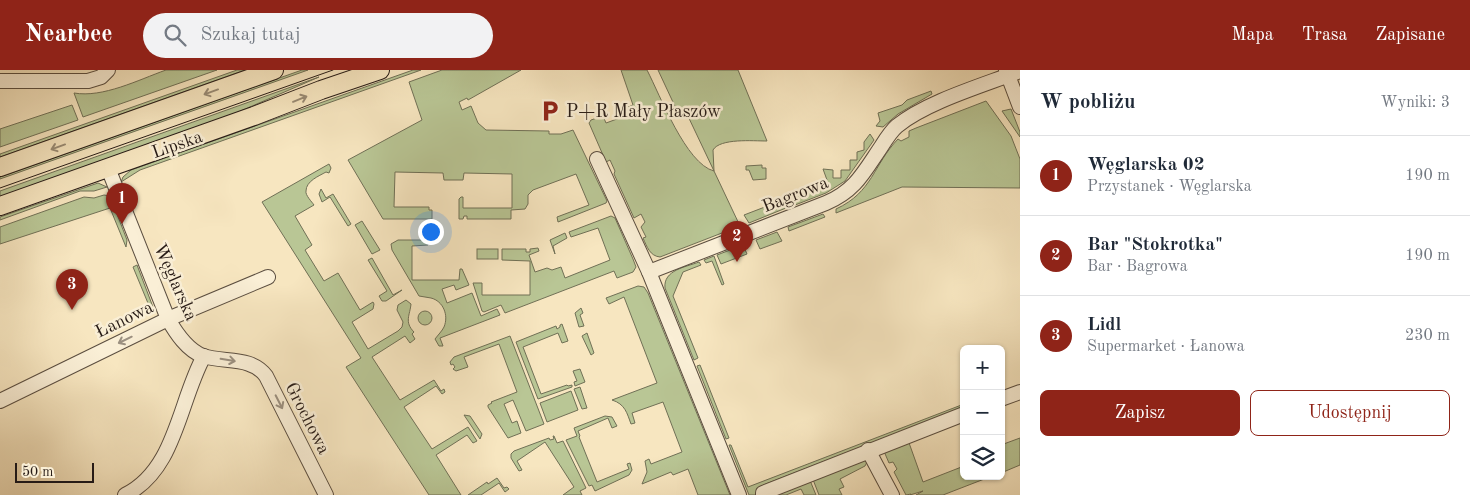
<!DOCTYPE html>
<html lang="pl">
<head>
<meta charset="utf-8">
<style>
	:root { --surface:#fff; --page:#f2f2f3; --text:#1f2937; --muted:#747a83; --line:#e0e1e3; --accent:#8f2418 }
	body { margin:0; font-family:"Old Standard TT",serif; background:var(--page); color:var(--text) }
	.controls { position:absolute; right:15px; bottom:15px; display:grid; overflow:hidden; border-radius:8px; box-shadow:0 1px 4px #0004 }
	.controls button { width:45px; height:45px; display:grid; place-items:center; padding:0; border:0; border-bottom:1px solid var(--line); background:var(--surface); color:var(--text); font:25px sans-serif }
	.scale { position:absolute; left:15px; bottom:12px; width:79px; box-sizing:border-box; padding-left:5px; border:2px solid #271b16; border-top:0; font-size:14px; line-height:18px; white-space:nowrap; color:#271b16; -webkit-text-stroke:4px #faefd6; paint-order:stroke }
	.you { position:absolute; left:430px; top:161px; width:18px; height:18px; margin:-12px; border:4px solid #fff; border-radius:50%; background:#1a73e8; box-shadow:0 0 0 8px #1a73e833 }
	.badge { display:grid; place-items:center; width:32px; height:32px; border-radius:50%; background:var(--accent); color:#fff; font-size:16px; font-weight:700 }
	.pin { position:absolute; translate:-50% -41px; filter:drop-shadow(0 1px 2px #0008) }
	.pin::after { content:''; position:absolute; top:26px; width:18px; height:15px; background:inherit; clip-path:polygon(0 0,100% 0,50% 100%) }
	.list { margin:0; padding:0; list-style:none }
	h2 { display:flex; justify-content:space-between; align-items:center; height:65px; margin:0; padding:0 20px; font-size:21px }
	h2 small { font-size:16px; font-weight:400; color:var(--muted) }
	.list li { display:grid; grid-template-columns:32px 1fr auto; gap:15px; align-items:center; box-sizing:border-box; height:80px; padding:0 20px; border-top:1px solid var(--line) }
	.list b { display:block; font-size:19px; white-space:nowrap }
	.list p { margin:0; font-size:16px; white-space:nowrap; color:var(--muted) }
	.list em { font-size:16px; font-style:normal; color:var(--muted) }
	.actions { display:flex; gap:10px; padding:15px 20px }
	.actions a { flex:1; padding:11px 0; border:1px solid var(--accent); border-radius:8px; text-align:center; font-size:18px; color:var(--accent) }
	.actions .main { background:var(--accent); color:#fff }
	.icon { flex:none; width:28px; height:28px; fill:none; stroke:currentColor; stroke-width:2; stroke-linecap:round; stroke-linejoin:round }
	.map { position:relative; flex:none; width:1020px; height:425px; overflow:hidden }
	header { display:flex; align-items:center; gap:30px; box-sizing:border-box; height:70px; padding:0 25px; background:var(--accent); color:#fff }
	header strong { font-size:24px }
	nav { display:flex; gap:28px; margin-inline-start:auto; font-size:18px }
	.search { width:350px; height:45px; background:var(--page); display:flex; align-items:center; gap:12px; box-sizing:border-box; padding:0 18px; border-radius:28px; color:var(--muted); font-size:19px }
	main { display:flex }
	aside { flex:1; background:var(--surface) }
	.map>svg:first-child { display:block }
	.green { fill:#b9c695; stroke:#707056 }
	.lines { fill:none; stroke-linecap:round; stroke-linejoin:round }
	.minor-casing { stroke:#5b4e40; stroke-width:16 }
	.major-casing { stroke:#271b16; stroke-width:20 }
	.minor { stroke:#faefd6; stroke-width:14 }
	.major { stroke:#f7e6c0; stroke-width:18 }
	.tram { stroke:#271b16; stroke-width:1 }
	.oneway { stroke:#998b74 }
	.oneway2 { stroke:#9b9080 }
	.labels { text-anchor:middle; stroke-width:5; stroke-linejoin:round; paint-order:stroke }
	.poi-label { font-size:18px; fill:#271b16; stroke:#faefd6; text-anchor:start }
	.street-label { font-size:18px; fill:#271b16; stroke:#faefd6 }
</style>
</head>
<body>
<header>
<strong>Nearbee</strong>
<div class="search"><svg class="icon" aria-label="search" viewBox="0 0 24 24"><circle cx="10" cy="10" r="6"/><path d="M15 15l6 6"/></svg>Szukaj tutaj</div>
<nav><a>Mapa</a><a>Trasa</a><a>Zapisane</a></nav>
</header>
<main>
<div class="map">
<svg width="1020" height="425" viewBox="0 0 1020 425">
	<rect width="100%" height="100%" fill="#f7e6c0"/>
	<filter id="stains"><feTurbulence type="fractalNoise" baseFrequency=".004" numOctaves="4"/><feColorMatrix values="0 0 0 0 .2 0 0 0 0 .09 0 0 0 0 .02 0 0 0 .5 -.17"/></filter>
	<radialGradient id="worn" r=".72"><stop offset=".6" stop-color="#630" stop-opacity="0"/><stop offset="1" stop-color="#630" stop-opacity=".3"/></radialGradient>
	<g class="green">
		<path d="M 166,0 L 217,0 L 83,47 L 74,23 C 103,28 138,10 166,0 Z"/>
		<path d="M 237,0 L 245,0 L 0,87 L 0,84 Z"/>
		<path d="M 302,0 L 308,0 L 0,109 L 0,107 Z"/>
		<path d="M 413,0 L 421,0 L 140,100 L 121,112 L 123,107 L 131,100 Z"/>
		<path d="M 442,0 L 521,0 L 468,30 L 467,28 L 459,32 L 462,40 L 471,36 L 478,53 L 486,60 L 549,61 L 549,64 L 561,64 L 573,60 L 607,131 L 606,133 L 558,152 L 557,147 L 589,135 L 576,104 L 533,120 L 528,125 L 528,134 L 525,139 L 511,140 L 511,149 L 467,149 L 467,146 L 464,146 L 463,149 L 459,149 L 459,129 L 461,127 L 463,127 L 463,138 L 512,138 L 512,104 L 464,103 L 463,110 L 444,110 L 443,103 L 395,102 L 394,137 L 429,137 L 429,140 L 432,140 L 432,149 L 383,149 L 348,90 L 422,50 L 409,12 Z"/>
		<path d="M 621,0 L 647,0 C 660,25 686,94 714,101 L 686,42 L 679,45 L 658,0 L 738,0 L 767,71 C 753,71 720,68 713,80 L 714,101 L 740,156 L 660,187 C 650,186 647,177 643,168 L 646,167 L 641,157 L 645,152 L 641,144 L 634,148 L 614,104 L 615,101 L 610,90 L 606,92 L 589,53 L 591,50 L 603,46 L 606,53 L 628,45 L 626,38 L 633,35 Z"/>
		<path d="M 319,7 L 236,43 L 0,127 L 0,121 Z"/>
		<path d="M 931,21 L 932,24 L 898,44 L 883,57 L 876,56 L 880,51 L 878,43 L 902,35 L 907,30 Z"/>
		<path d="M 986,31 L 1011,66 L 1020,89 L 1020,118 L 902,117 L 836,143 L 836,139 C 873,122 873,95 898,69 L 901,71 L 909,67 L 909,61 L 916,58 Z"/>
		<path d="M 72,35 L 78,50 L 0,77 L 0,59 Z"/>
		<path d="M 1011,39 L 1020,62 L 1020,67 L 1002,41 Z"/>
		<path d="M 870,64 L 874,70 L 845,111 L 826,123 L 790,137 L 787,129 L 813,118 L 827,110 L 823,99 L 833,100 L 833,108 L 841,108 L 841,100 L 850,100 L 850,90 L 857,90 L 857,82 L 864,80 L 864,72 Z"/>
		<path d="M 329,94 L 331,98 L 329,103 L 326,102 C 319,106 306,111 306,121 C 305,125 312,132 314,135 L 295,146 L 312,175 L 305,180 L 324,211 L 338,203 L 360,240 L 373,232 L 374,234 L 373,239 L 352,252 L 368,279 L 398,261 L 402,257 L 403,252 L 397,240 L 398,235 L 406,230 L 411,234 C 410,245 404,252 414,262 L 412,264 L 415,269 L 410,273 L 405,266 L 372,287 L 400,330 L 434,310 L 441,321 L 444,319 L 445,322 L 442,324 L 436,316 L 404,337 L 432,379 L 468,357 L 477,371 L 473,373 L 467,365 L 436,385 L 461,425 L 429,425 L 346,297 L 361,288 L 262,132 Z"/>
		<path d="M 762,95 L 762,98 L 766,98 L 766,109 L 753,110 L 749,100 L 746,100 L 746,96 Z"/>
		<path d="M 98,113 L 107,117 L 94,121 L 80,121 L 0,150 L 0,147 Z"/>
		<path d="M 321,119 L 326,128 L 333,124 L 351,154 L 348,156 L 330,127 L 322,132 L 319,124 Z"/>
		<path d="M 104,125 L 110,126 L 127,170 L 126,177 L 110,138 L 0,174 L 0,157 L 84,127 L 94,128 Z"/>
		<path d="M 783,130 L 786,138 L 749,153 L 744,145 Z"/>
		<path d="M 823,144 L 825,147 L 789,161 L 788,157 Z"/>
		<path d="M 611,146 L 615,148 L 633,189 L 636,197 L 633,202 L 617,208 L 614,201 L 505,243 L 501,235 L 484,242 L 482,241 L 473,213 L 482,213 L 482,225 L 530,225 L 530,191 L 502,190 L 502,179 L 526,179 L 526,182 L 530,182 L 530,179 L 538,178 L 539,181 L 529,185 L 535,202 L 547,198 L 552,200 L 561,197 L 565,208 L 610,190 L 598,158 L 571,167 L 569,162 Z"/>
		<path d="M 362,151 L 380,180 L 372,184 L 355,155 Z"/>
		<path d="M 777,162 L 782,171 L 760,179 L 756,170 Z"/>
		<path d="M 565,163 L 567,168 L 553,176 L 555,184 L 550,170 Z"/>
		<path d="M 398,170 L 428,170 L 428,175 L 412,176 L 412,210 L 459,210 L 460,199 L 462,199 L 469,215 L 456,220 L 454,215 L 442,219 L 447,233 L 472,223 L 481,246 L 497,239 L 500,245 L 440,268 L 443,276 L 439,276 L 435,269 C 438,265 442,261 444,257 C 449,245 443,231 431,228 C 427,227 423,227 419,226 L 392,180 L 391,174 Z"/>
		<path d="M 743,175 L 747,184 L 721,194 L 717,185 Z"/>
		<rect x="477" y="179" width="21" height="10"/>
		<path d="M 714,186 L 724,214 L 722,215 L 712,191 L 706,193 L 704,190 Z"/>
		<path d="M 372,188 L 393,225 L 402,220 L 386,231 L 382,231 L 379,226 L 387,221 L 368,190 Z"/>
		<path d="M 699,192 L 701,195 L 683,202 L 673,226 L 698,288 L 694,290 L 665,218 C 663,200 686,197 699,192 Z"/>
		<path d="M 137,195 L 153,237 L 150,238 L 133,197 Z"/>
		<path d="M 638,216 L 644,217 L 648,223 L 730,425 L 698,425 L 688,399 L 673,405 L 671,402 L 642,414 L 647,402 L 645,391 L 649,389 L 651,394 L 682,382 L 663,332 L 632,343 L 635,353 L 631,354 C 627,343 625,334 612,330 L 657,313 L 624,227 L 609,234 L 606,228 Z"/>
		<path d="M 581,238 L 583,243 L 580,245 L 584,256 L 579,257 L 575,243 Z"/>
		<circle cx="425" cy="248" r="7"/>
		<path d="M 562,254 L 568,271 L 562,273 L 558,263 L 523,277 L 541,324 L 567,315 L 568,316 L 572,315 L 572,317 L 538,329 L 516,272 L 556,256 L 557,259 L 560,257 L 560,255 Z"/>
		<path d="M 587,263 L 594,283 L 591,285 L 582,266 Z"/>
		<path d="M 510,266 L 544,354 L 526,361 L 513,330 L 504,334 L 512,353 L 517,351 L 521,363 L 508,368 L 488,337 L 488,335 L 492,333 L 491,332 L 517,322 L 499,274 L 464,287 L 468,297 L 456,301 L 453,299 L 455,297 L 453,294 L 451,295 L 450,292 L 454,287 Z"/>
		<path d="M 700,295 L 729,368 L 726,369 L 697,296 Z"/>
		<path d="M 580,299 L 585,312 L 575,316 L 574,312 L 577,311 L 573,301 Z"/>
		<path d="M 580,317 L 587,338 L 582,339 L 574,319 Z"/>
		<path d="M 571,321 L 578,340 L 547,352 L 540,333 Z"/>
		<path d="M 964,334 L 964,337 L 763,415 L 760,418 L 758,425 L 749,425 L 729,375 L 731,375 L 748,417 Z"/>
		<path d="M 464,345 L 470,346 L 482,364 L 480,369 Z"/>
		<path d="M 605,346 L 612,347 L 617,356 L 612,358 L 608,348 L 578,361 L 580,366 L 579,367 L 597,412 L 629,399 L 627,394 L 630,393 L 632,400 L 629,405 L 595,421 L 592,415 L 589,416 L 566,370 L 577,366 L 574,358 Z"/>
		<path d="M 553,366 L 554,366 L 557,373 L 563,371 L 586,418 L 580,421 L 582,425 L 563,425 L 574,417 L 545,372 L 517,391 L 522,400 L 519,401 L 511,388 L 511,384 L 514,381 L 549,368 L 550,370 L 554,369 Z"/>
		<path d="M 1020,368 L 1020,395 L 1001,403 L 1001,375 Z"/>
		<path d="M 908,370 L 923,412 L 964,396 L 964,406 L 992,406 L 943,425 L 916,425 L 923,421 L 910,425 L 911,424 L 906,425 L 894,402 L 897,399 L 893,392 L 889,393 L 883,379 Z"/>
		<path d="M 864,389 L 867,392 L 865,396 L 840,409 L 844,417 L 839,419 L 842,425 L 819,425 L 812,407 Z"/>
		<path d="M 497,408 L 504,418 L 507,417 L 509,419 L 505,422 L 499,413 L 481,425 L 468,425 L 487,412 L 488,414 Z"/>
		<path d="M 809,408 L 816,425 L 804,425 L 801,419 L 786,425 L 773,425 Z"/>
	</g>
	<g class="lines">
		<g class="minor-casing">
			<g id="minor">
				<path d="M 1006,0 L 1020,37"/>
				<path d="M 0,11 L 88,11 L 101,7 L 108,0"/>
				<path d="M 597,89 L 649,202 L 739,425"/>
				<path d="M 108,98 L 168,249 C 176,263 187,280 203,286 C 225,293 251,286 266,306 L 326,425"/>
				<path d="M 649,202 L 826,133 C 855,121 864,102 881,77 C 886,69 891,61 897,56 C 926,32 984,15 1020,1"/>
				<path d="M 1001,329 L 1020,322"/>
				<path d="M 0,331 L 168,249 L 268,207"/>
				<path d="M 868,380 L 892,425"/>
				<path d="M 125,425 C 176,400 179,331 204,286"/>
				<path d="M 763,425 L 763,423 L 964,344"/>
			</g>
		</g>
		<g class="major-casing">
			<g id="major">
				<path d="M 0,97 L 274,0"/>
				<path d="M 0,136 L 254,46 L 321,20 L 380,0"/>
			</g>
		</g>
		<use href="#minor" class="minor"/>
		<use href="#major" class="major"/>
		<path class="tram" d="M 0,118 L 333,0"/>
	</g>
	<defs><path id="oneway-shaft" d="M-6 0H5M1.5-3L5.5 0L1.5 3" fill="none" stroke-width="1.6" stroke-linecap="round" stroke-linejoin="round" transform="scale(1.25)"/></defs>
	<g class="oneway">
		<use href="#oneway-shaft" transform="translate(211 22) rotate(160)"/>
		<use href="#oneway-shaft" transform="translate(300 29) rotate(-22)"/>
		<use href="#oneway-shaft" transform="translate(58 77) rotate(160)"/>
	</g>
	<g class="oneway2">
		<use href="#oneway-shaft" transform="translate(125 270) rotate(154)"/>
		<use href="#oneway-shaft" transform="translate(228 290) rotate(9)"/>
		<use href="#oneway-shaft" transform="translate(279 332) rotate(63)"/>
	</g>
	<defs>
		<g id="parking-bare" transform="scale(1.725)"><path d="M-3.5-5.5H1a3.5 3.5 0 0 1 0 7H-1V5.5H-3.5ZM-1-3.4V-.6H.8a1.4 1.4 0 0 0 0-2.8Z" fill="#8f2418" stroke="#faefd6" stroke-width="2.5" paint-order="stroke"/></g>
	</defs>
	<g fill-rule="evenodd">
		<use href="#parking-bare" x="550" y="41"/>
	</g>
	<g class="labels">
		<g class="poi-label">
			<text x="566" y="47">P+R Mały Płaszów</text>
		</g>
		<g class="street-label">
			<text transform="translate(177 74) rotate(-19)" y="6">Lipska</text>
			<text transform="translate(795 124) rotate(-22)" y="6">Bagrowa</text>
			<text transform="translate(176 212) rotate(66)" y="6">Węglarska</text>
			<text transform="translate(124 249) rotate(-26)" y="6">Łanowa</text>
			<text transform="translate(308 348) rotate(63)" y="6">Grochowa</text>
		</g>
	</g>
	<rect width="100%" height="100%" filter="url(#stains)"/>
	<rect width="100%" height="100%" fill="url(#worn)"/>
</svg>
<div class="controls">
<button>+</button>
<button>−</button>
<button><svg class="icon" aria-label="layers" viewBox="0 0 24 24"><path d="M12 4l9 5-9 5-9-5zM3 14l9 5 9-5"/></svg></button>
</div>
<div class="scale">50 m</div>
<div class="you"></div>
<div class="pin badge" style="left:122px;top:154px">1</div>
<div class="pin badge" style="left:737px;top:192px">2</div>
<div class="pin badge" style="left:72px;top:240px">3</div>
</div>
<aside>
<h2>W pobliżu<small>Wyniki: 3</small></h2>
<ul class="list">
<li><span class="badge">1</span><div><b>Węglarska 02</b><p>Przystanek · Węglarska</p></div><em>190 m</em></li>
<li><span class="badge">2</span><div><b>Bar &quot;Stokrotka&quot;</b><p>Bar · Bagrowa</p></div><em>190 m</em></li>
<li><span class="badge">3</span><div><b>Lidl</b><p>Supermarket · Łanowa</p></div><em>230 m</em></li>
</ul>
<div class="actions"><a class="main">Zapisz</a><a>Udostępnij</a></div>
</aside>
</main>
</body>
</html>
